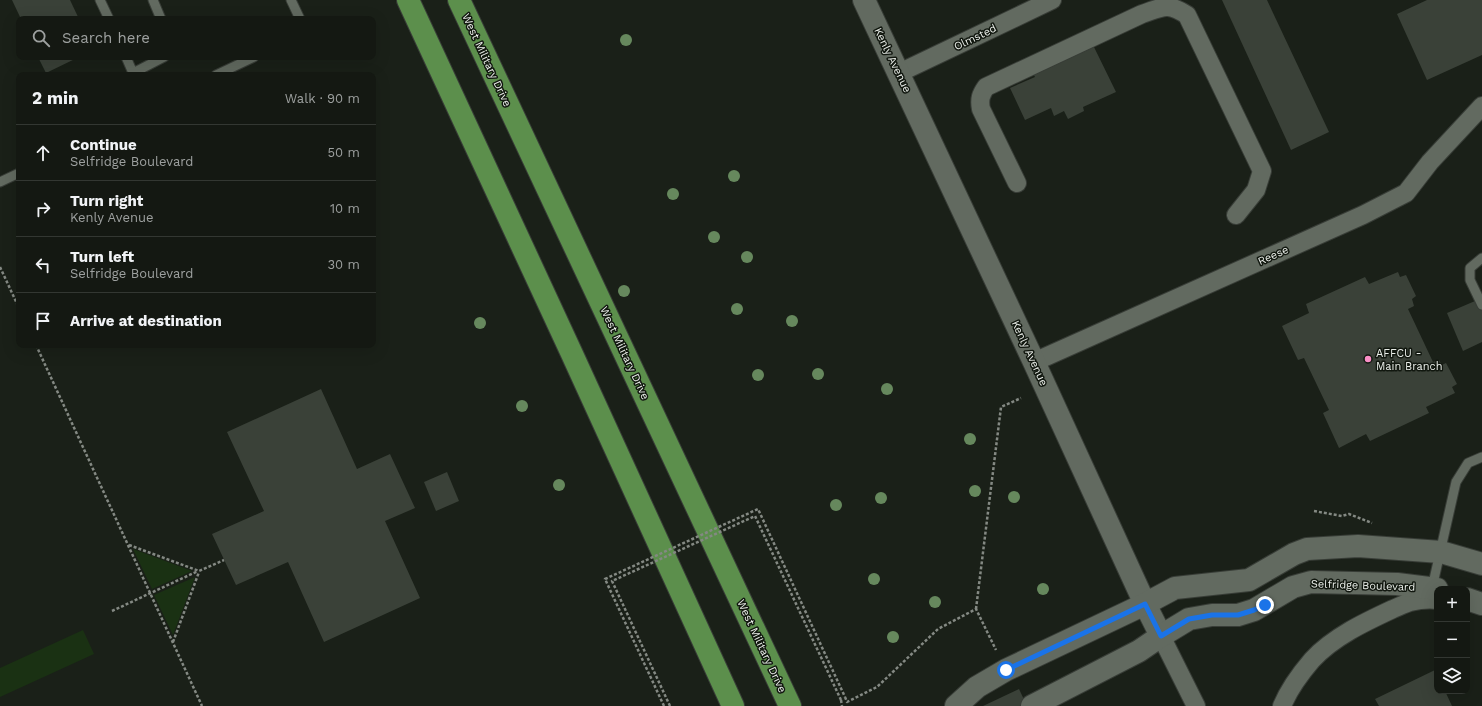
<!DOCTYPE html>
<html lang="en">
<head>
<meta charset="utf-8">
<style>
	:root { --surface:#141812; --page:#1d211b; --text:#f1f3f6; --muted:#9da09f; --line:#333732 }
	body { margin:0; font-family:"Work Sans",sans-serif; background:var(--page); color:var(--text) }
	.controls { position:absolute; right:12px; bottom:12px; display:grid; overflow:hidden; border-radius:8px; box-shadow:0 4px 16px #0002 }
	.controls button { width:36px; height:36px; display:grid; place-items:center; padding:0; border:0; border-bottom:1px solid var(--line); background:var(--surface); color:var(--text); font:20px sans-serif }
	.stop { position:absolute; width:12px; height:12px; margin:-9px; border:3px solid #1a73e8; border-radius:50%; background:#fff }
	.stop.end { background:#1a73e8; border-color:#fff; box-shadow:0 1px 4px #0008 }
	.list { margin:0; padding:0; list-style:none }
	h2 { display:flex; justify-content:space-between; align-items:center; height:52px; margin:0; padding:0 16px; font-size:17px }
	h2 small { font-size:13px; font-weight:400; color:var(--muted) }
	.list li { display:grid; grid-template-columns:26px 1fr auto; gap:12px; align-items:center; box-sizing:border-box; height:56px; padding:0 16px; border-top:1px solid var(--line) }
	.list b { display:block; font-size:15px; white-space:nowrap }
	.list p { margin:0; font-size:13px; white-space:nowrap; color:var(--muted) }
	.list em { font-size:13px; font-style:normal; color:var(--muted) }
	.icon { flex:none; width:22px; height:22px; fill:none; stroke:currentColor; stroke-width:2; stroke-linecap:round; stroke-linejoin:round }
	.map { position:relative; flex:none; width:1482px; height:706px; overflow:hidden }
	.search { position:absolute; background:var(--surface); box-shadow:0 4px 16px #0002; left:16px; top:16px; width:360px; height:44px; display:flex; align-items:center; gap:10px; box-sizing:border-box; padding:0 14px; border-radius:8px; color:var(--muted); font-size:15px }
	.panel { position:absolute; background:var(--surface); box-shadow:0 4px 16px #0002; left:16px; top:72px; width:360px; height:276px; border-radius:8px }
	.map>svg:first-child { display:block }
	.green { fill:#1a3113 }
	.building { fill:#3a4138 }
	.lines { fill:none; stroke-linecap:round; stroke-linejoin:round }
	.service-casing { stroke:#383d37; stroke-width:11 }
	.minor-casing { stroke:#383d37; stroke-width:20 }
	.tertiary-casing { stroke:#383d37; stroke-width:24 }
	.primary-casing { stroke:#383d37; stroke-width:24 }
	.path { stroke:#848983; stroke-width:2.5; stroke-dasharray:3 2; stroke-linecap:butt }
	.service { stroke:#626a60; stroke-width:9 }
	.minor { stroke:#626a60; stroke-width:18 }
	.tertiary { stroke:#626a60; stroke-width:22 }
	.primary { stroke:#5c8f4c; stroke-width:22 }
	.path-bridge { stroke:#848983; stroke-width:2.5; stroke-dasharray:3 2; stroke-linecap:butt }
	.tree { fill:#66885d }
	.route { stroke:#1a73e8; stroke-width:5 }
	.poi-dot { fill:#fa8fc6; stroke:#11170f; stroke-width:1.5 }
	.labels { text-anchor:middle; stroke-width:3; stroke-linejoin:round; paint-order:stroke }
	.street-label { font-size:11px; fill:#ecf0eb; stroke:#11170f }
	.poi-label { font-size:11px; fill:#ecf0eb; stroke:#11170f; text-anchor:start }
</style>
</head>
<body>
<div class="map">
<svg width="1482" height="706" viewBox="0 0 1482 706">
	<rect width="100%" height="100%" fill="#1a2018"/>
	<g class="green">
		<path d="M 133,549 L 192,571 L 152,589 Z"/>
		<path d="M 195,577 L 173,635 L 154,595 Z"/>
		<path d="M 83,630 L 94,654 L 0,697 L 0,668 Z"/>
	</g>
	<g class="building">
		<path d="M 12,0 L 70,0 L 79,19 L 21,19 Z"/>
		<path d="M 1222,0 L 1267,0 L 1329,132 L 1291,150 Z"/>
		<path d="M 1427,0 L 1482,0 L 1482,55 L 1427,80 L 1397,14 Z"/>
		<path d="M 1093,45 L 1116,92 L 1083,107 L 1084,111 L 1068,119 L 1064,111 L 1054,116 L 1051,108 L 1025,120 L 1010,88 L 1035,77 L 1033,73 Z"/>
		<path d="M 38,57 L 79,57 L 46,73 Z"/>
		<path d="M 1398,272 L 1400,277 L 1406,275 L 1416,296 L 1412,299 L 1414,306 L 1408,309 L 1433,362 L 1439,360 L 1442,365 L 1446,363 L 1457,384 L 1452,387 L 1455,393 L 1426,407 L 1429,413 L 1370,441 L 1366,434 L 1339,448 L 1323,413 L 1329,410 L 1304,358 L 1298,360 L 1282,326 L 1309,313 L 1306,304 L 1365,277 L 1369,284 Z"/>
		<path d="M 1482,298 L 1482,342 L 1463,351 L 1447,313 Z"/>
		<path d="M 321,389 L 357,469 L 390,454 L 415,508 L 385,521 L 420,598 L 324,642 L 288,562 L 236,585 L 212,534 L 264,511 L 227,432 Z"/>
		<path d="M 447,472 L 459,501 L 436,511 L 424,482 Z"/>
		<path d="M 1435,670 L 1437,675 L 1437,691 L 1445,691 L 1452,706 L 1379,706 L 1375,699 Z"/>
		<path d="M 1019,689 L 1027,706 L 983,706 Z"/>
	</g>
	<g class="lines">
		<g class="service-casing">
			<g id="service">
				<path d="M 100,0 L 109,19"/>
				<path d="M 153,0 L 161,19"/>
				<path d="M 291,0 L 300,19"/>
				<path d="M 126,57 L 133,73 L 164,57"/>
				<path d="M 216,75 L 254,57"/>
				<path d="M 0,182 L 19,173"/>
				<path d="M 1482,258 L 1470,268 L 1470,280 L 1482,305"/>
				<path d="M 1432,588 L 1456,482 L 1468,463 L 1482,457"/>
			</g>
		</g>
		<g class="minor-casing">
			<g id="minor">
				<path d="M 899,73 L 1052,0"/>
				<path d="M 1017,183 L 981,109 C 979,99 981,94 986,87 L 1142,14 C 1163,7 1167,2 1187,15 L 1262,171 L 1256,190 L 1236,215"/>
				<path d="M 1034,362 L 1363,215 L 1406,193 L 1430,162 L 1482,106"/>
				<path d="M 1161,636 L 1196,706"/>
				<path d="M 1282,706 C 1289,689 1300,674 1312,660 C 1333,637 1365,622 1393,609 C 1398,607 1404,604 1410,602 C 1419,600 1428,599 1437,600"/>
			</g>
		</g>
		<g class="tertiary-casing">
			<g id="tertiary">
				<path d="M 864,0 L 1034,362 L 1145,604 L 1161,636"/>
				<path d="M 1467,599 L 1482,604"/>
				<path d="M 956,706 L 977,687 L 1006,670 L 1145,604 L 1175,588 L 1249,580 L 1294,554 L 1307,549 L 1358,546 L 1441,552 L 1482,564"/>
				<path d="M 1032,706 L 1139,651 L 1161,636 L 1189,619 L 1212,615 L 1238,615 L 1254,610 L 1293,587 L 1311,582 L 1397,584 L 1437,589"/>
			</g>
		</g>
		<g class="primary-casing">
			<g id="primary">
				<path d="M 408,0 L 572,354 L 733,706"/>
				<path d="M 459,0 L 790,706"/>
			</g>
		</g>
		<g class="path">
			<path d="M 0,267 L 19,308"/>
			<path d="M 36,345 L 202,706"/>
			<path d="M 1314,511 L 1342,516 L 1349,514 L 1372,523"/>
			<path d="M 129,545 L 199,571 L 224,560"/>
			<path d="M 976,609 L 1001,407 L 1021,398"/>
			<path d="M 112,611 L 198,571"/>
			<path d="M 173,642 L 199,572"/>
			<path d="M 845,697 L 847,702 L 877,687 L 938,629 L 976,609 L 996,650"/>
			<path d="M 841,700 L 842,706"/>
		</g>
		<use href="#service" class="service"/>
		<use href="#minor" class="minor"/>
		<use href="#tertiary" class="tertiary"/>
		<use href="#primary" class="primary"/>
		<g class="path-bridge">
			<path d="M 664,706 L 605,579 L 758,509 L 845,697"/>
			<path d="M 670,706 L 612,581 L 755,516 L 841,700"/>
		</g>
	</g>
	<g class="tree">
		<circle cx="626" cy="40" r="6"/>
		<circle cx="734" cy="176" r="6"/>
		<circle cx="673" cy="194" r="6"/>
		<circle cx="714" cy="237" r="6"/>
		<circle cx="747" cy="257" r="6"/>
		<circle cx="624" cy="291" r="6"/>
		<circle cx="737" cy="309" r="6"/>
		<circle cx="792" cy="321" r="6"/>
		<circle cx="480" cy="323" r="6"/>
		<circle cx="818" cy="374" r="6"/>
		<circle cx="758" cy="375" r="6"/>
		<circle cx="887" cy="389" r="6"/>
		<circle cx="522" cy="406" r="6"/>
		<circle cx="970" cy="439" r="6"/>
		<circle cx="559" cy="485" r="6"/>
		<circle cx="975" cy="491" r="6"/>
		<circle cx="1014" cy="497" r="6"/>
		<circle cx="881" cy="498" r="6"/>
		<circle cx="836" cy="505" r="6"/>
		<circle cx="874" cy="579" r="6"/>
		<circle cx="1043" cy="589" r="6"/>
		<circle cx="935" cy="602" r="6"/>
		<circle cx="893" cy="637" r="6"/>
	</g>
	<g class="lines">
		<path class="route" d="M 1006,670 L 1145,604 L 1161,636 L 1189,619 L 1212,615 L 1238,615 L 1254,610 L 1265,605"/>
	</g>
	<circle class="poi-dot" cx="1368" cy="359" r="4"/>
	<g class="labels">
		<g class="street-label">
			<text transform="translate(975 37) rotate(-26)" y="4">Olmsted</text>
			<text transform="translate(487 60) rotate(65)" y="4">West Military Drive</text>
			<text transform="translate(893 60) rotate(64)" y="4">Kenly Avenue</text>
			<text transform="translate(1273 255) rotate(-24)" y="4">Reese</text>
			<text transform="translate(625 353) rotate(65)" y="4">West Military Drive</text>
			<text transform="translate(1030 353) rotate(65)" y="4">Kenly Avenue</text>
			<text transform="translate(1363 585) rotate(2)" y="4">Selfridge Boulevard</text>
			<text transform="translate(762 646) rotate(65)" y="4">West Military Drive</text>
		</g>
		<g class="poi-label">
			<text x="1376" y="357">AFFCU -<tspan x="1376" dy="13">Main Branch</tspan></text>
		</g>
	</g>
</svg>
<div class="controls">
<button>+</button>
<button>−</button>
<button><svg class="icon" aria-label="layers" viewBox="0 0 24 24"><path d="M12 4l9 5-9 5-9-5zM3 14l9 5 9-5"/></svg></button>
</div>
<div class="stop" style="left:1006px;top:670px"></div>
<div class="stop end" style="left:1265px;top:605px"></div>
<div class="search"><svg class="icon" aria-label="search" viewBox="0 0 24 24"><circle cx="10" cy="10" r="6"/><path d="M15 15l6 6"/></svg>Search here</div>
<section class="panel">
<h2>2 min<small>Walk · 90 m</small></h2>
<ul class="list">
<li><svg class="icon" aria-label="ahead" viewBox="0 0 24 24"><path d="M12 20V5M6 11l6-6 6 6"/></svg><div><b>Continue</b><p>Selfridge Boulevard</p></div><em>50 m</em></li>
<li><svg class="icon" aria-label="right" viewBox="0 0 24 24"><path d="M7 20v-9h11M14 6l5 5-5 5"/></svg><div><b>Turn right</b><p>Kenly Avenue</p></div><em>10 m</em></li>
<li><svg class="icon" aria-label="left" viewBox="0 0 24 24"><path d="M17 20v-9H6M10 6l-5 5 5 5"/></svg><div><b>Turn left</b><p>Selfridge Boulevard</p></div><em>30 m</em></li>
<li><svg class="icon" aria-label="arrive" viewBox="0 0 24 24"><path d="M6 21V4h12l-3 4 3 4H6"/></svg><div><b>Arrive at destination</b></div></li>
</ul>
</section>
</div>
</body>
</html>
